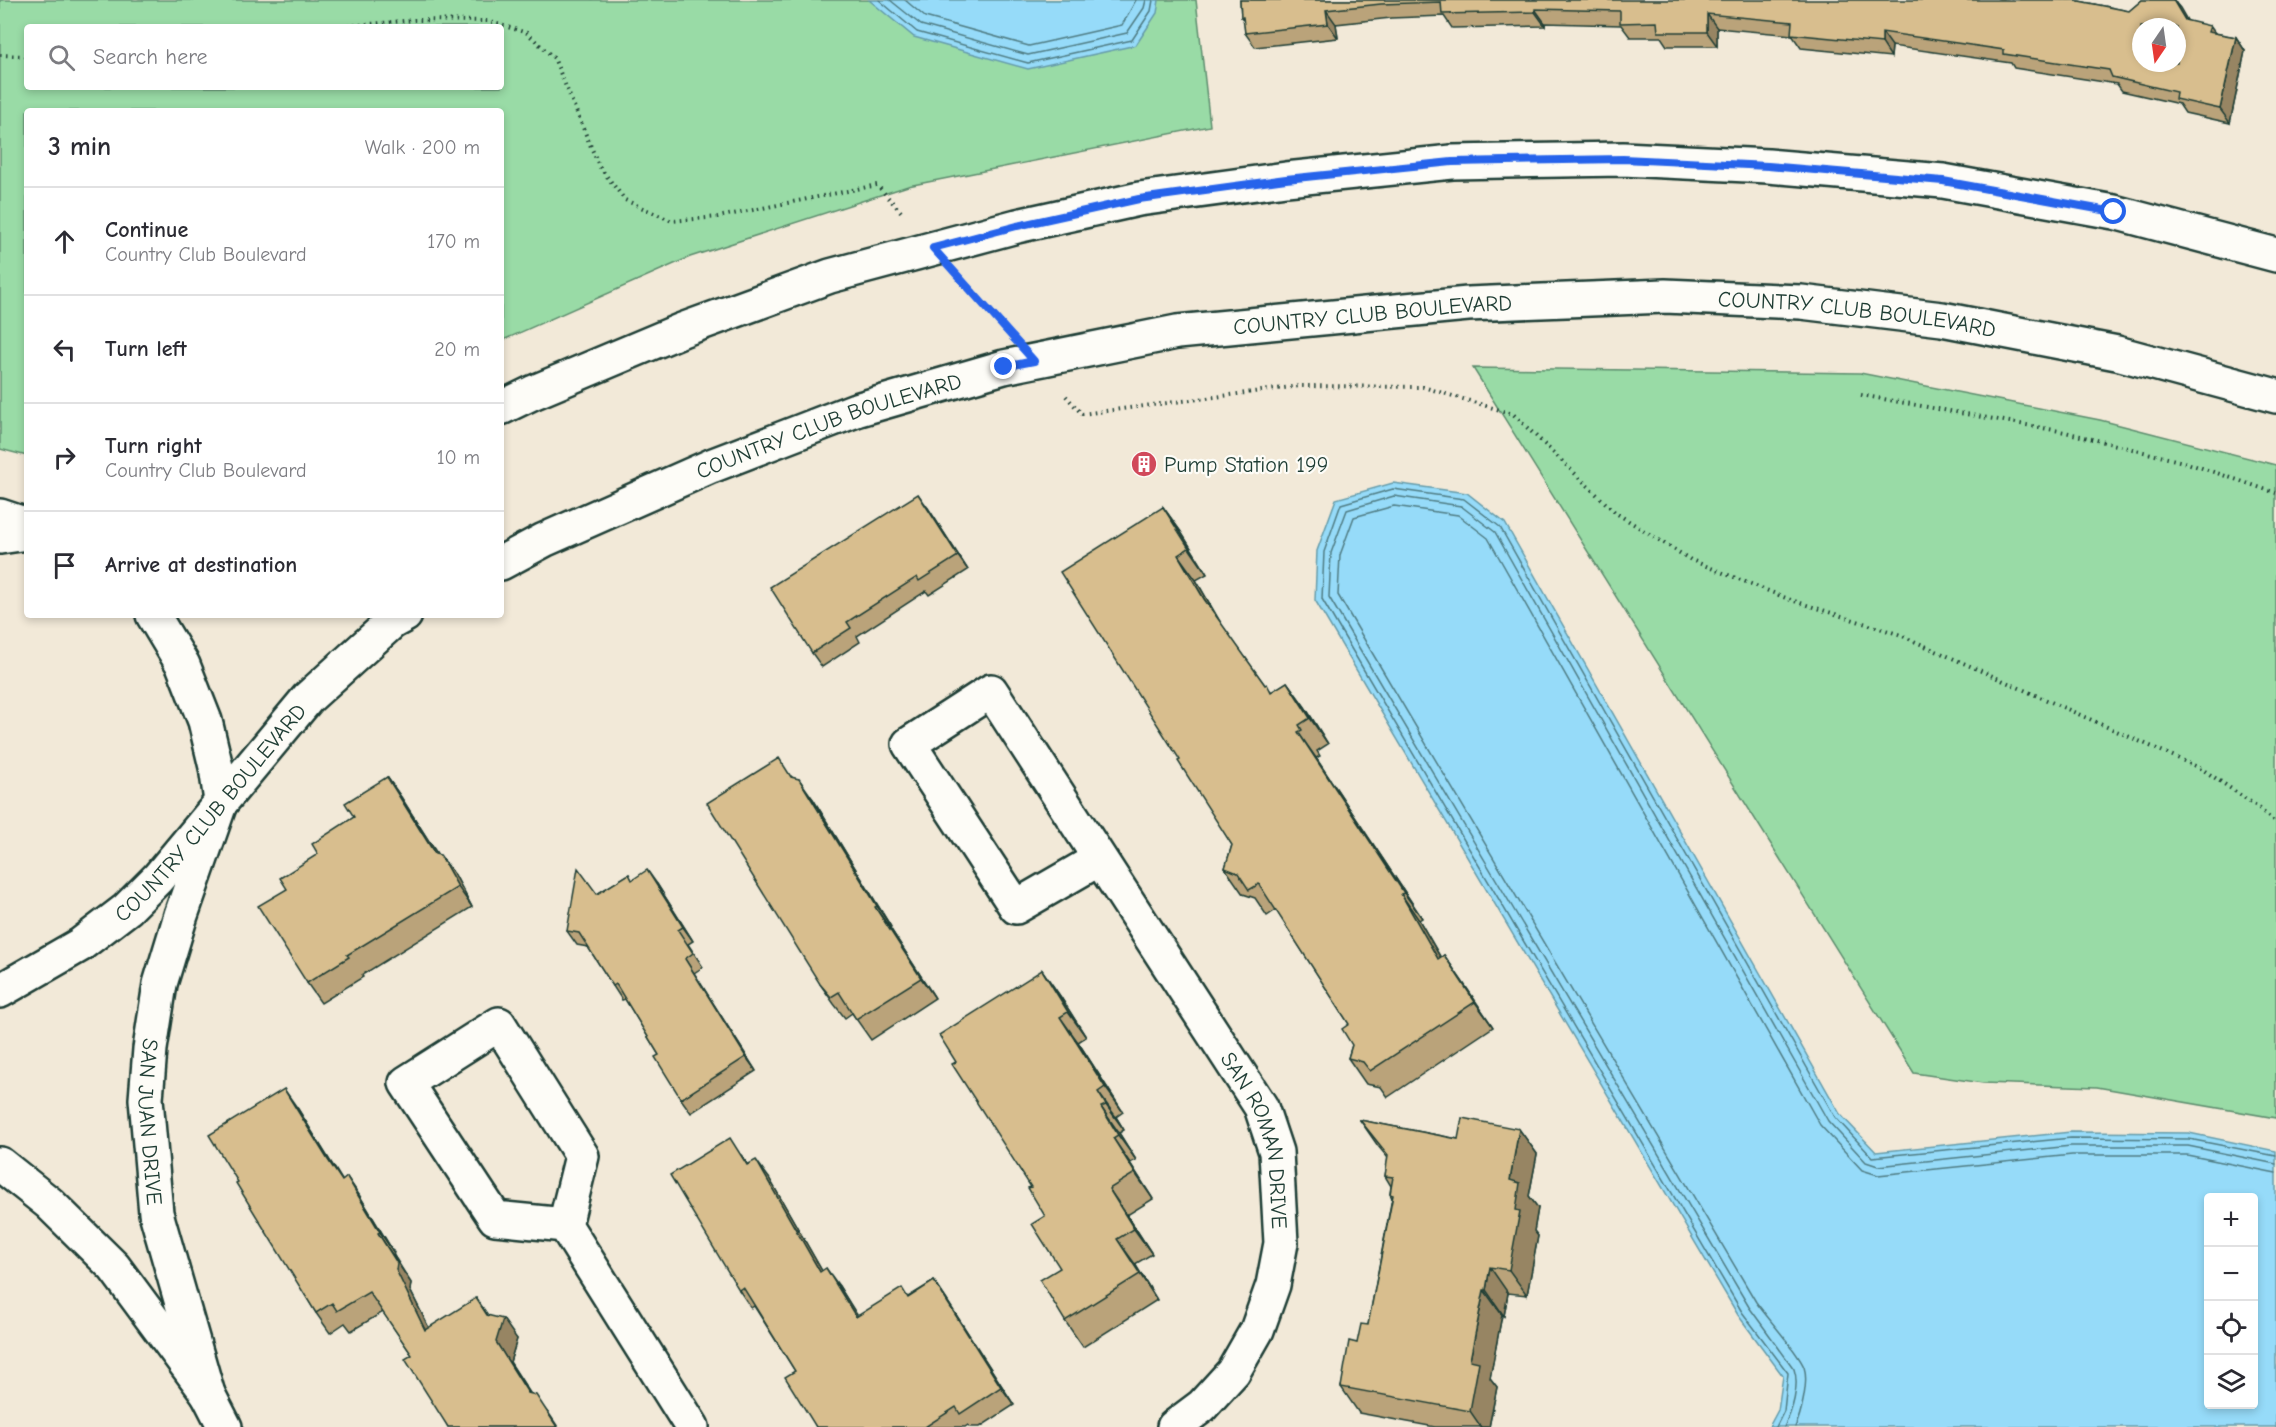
<!DOCTYPE html>
<html lang="en">
<head>
<meta charset="utf-8">
<style>
	:root { --surface:#fff; --page:#f2f2f3; --text:#2b2b33; --muted:#7c7c81; --line:#e1e1e2 }
	body { margin:0; font-family:"Comic Neue",sans-serif; background:var(--page); color:var(--text) }
	.controls { position:absolute; right:18px; bottom:18px; display:grid; overflow:hidden; border-radius:6px; box-shadow:0 3px 9px #0003 }
	.controls button { width:54px; height:54px; display:grid; place-items:center; padding:0; border:0; border-bottom:2px solid var(--line); background:var(--surface); color:var(--text); font:30px sans-serif }
	.compass { position:absolute; left:2132px; top:18px; width:54px; height:54px; border-radius:50%; background:var(--surface); box-shadow:0 3px 9px #0003; rotate:193deg }
	.stop { position:absolute; width:18px; height:18px; margin:-14px; border:4px solid #2563eb; border-radius:50%; background:#fff }
	.stop.end { background:#2563eb; border-color:#fff; box-shadow:0 2px 6px #0008 }
	.list { margin:0; padding:0; list-style:none }
	h2 { display:flex; justify-content:space-between; align-items:center; height:78px; margin:0; padding:0 24px; font-size:26px }
	h2 small { font-size:20px; font-weight:400; color:var(--muted) }
	.list li { display:grid; grid-template-columns:39px 1fr auto; gap:18px; align-items:center; box-sizing:border-box; height:108px; padding:0 24px; border-top:2px solid var(--line) }
	.list b { display:block; font-size:22px; white-space:nowrap }
	.list p { margin:0; font-size:20px; white-space:nowrap; color:var(--muted) }
	.list em { font-size:20px; font-style:normal; color:var(--muted) }
	.icon { flex:none; width:33px; height:33px; fill:none; stroke:currentColor; stroke-width:2; stroke-linecap:round; stroke-linejoin:round }
	.map { position:relative; flex:none; width:2276px; height:1427px; overflow:hidden }
	.search { position:absolute; background:var(--surface); box-shadow:0 3px 9px #0003; left:24px; top:24px; width:480px; height:66px; display:flex; align-items:center; gap:15px; box-sizing:border-box; padding:0 21px; border-radius:6px; color:var(--muted); font-size:22px }
	.panel { position:absolute; background:var(--surface); box-shadow:0 3px 9px #0003; left:24px; top:108px; width:480px; height:510px; border-radius:6px }
	.map>svg:first-child { display:block }
	.green { fill:#99dba6; stroke:#5c8c6d; stroke-width:1.5; fill-rule:evenodd }
	.water { fill:#96dbf9; stroke:#669caa; stroke-width:1.5; fill-rule:evenodd }
	.lines { fill:none; stroke-linecap:round; stroke-linejoin:round }
	.shore { stroke:#4f7c83; stroke-width:1.5 }
	.street-casing { stroke:#1f3d34; stroke-width:38 }
	.secondary-casing { stroke:#1f3d34; stroke-width:38 }
	.path { stroke:#1f3d34; stroke-width:4; stroke-dasharray:1.5 4.5; stroke-linecap:butt }
	.street { stroke:#fdfcf7; stroke-width:33 }
	.secondary { stroke:#fdfcf7; stroke-width:33 }
	.wall { fill:#baa37a; stroke:#1f3d34; stroke-width:1.5 }
	.shaded-wall { fill:#978563; stroke:#1f3d34; stroke-width:1.5 }
	.building { fill:#d8be8e; stroke:#1f3d34; stroke-width:1.5; fill-rule:evenodd }
	.route { stroke:#2563eb; stroke-width:8 }
	.labels { text-anchor:middle; stroke-width:4.5; stroke-linejoin:round; paint-order:stroke }
	.street-label { font-size:22px; fill:#1f3d34; stroke:#fdfcf7 }
	.poi-label { font-size:22px; fill:#1f3d34; stroke:#fdfcf7; text-anchor:start }
</style>
</head>
<body>
<div class="map">
<svg width="2276" height="1427" viewBox="0 0 2276 1427">
	<rect width="100%" height="100%" fill="#f2e9d8"/>
	<filter id="ink" filterUnits="userSpaceOnUse"><feTurbulence type="fractalNoise" baseFrequency=".0167" numOctaves="2"/><feDisplacementMap in="SourceGraphic" scale="12" xChannelSelector="R" yChannelSelector="G"/><feConvolveMatrix kernelMatrix="1 2 1 2 8 2 1 2 1" color-interpolation-filters="sRGB"/></filter>
	<g filter="url(#ink)">
		<g class="green">
			<path d="M 0,0 L 1196,0 L 1210,126 L 908,186 L 690,257 L 501,341 L 501,111 L 27,111 L 27,456 L 0,449 ZM 27,27 L 501,27 L 501,87 L 27,87 Z"/>
			<path d="M 1473,368 L 1860,373 L 2100,420 L 2276,465 L 2276,1118 L 2097,1087 L 1983,1083 L 1914,1073 Z"/>
		</g>
		<g class="water">
			<path d="M 869,0 L 1159,0 L 1157,13 L 1136,45 L 1028,69 L 914,37 Z"/>
			<path d="M 1393,483 L 1467,493 L 1505,523 L 1840,1114 L 1876,1152 L 2071,1132 L 2189,1133 L 2276,1151 L 2276,1427 L 1769,1427 L 1778,1410 L 1783,1376 L 1738,1315 L 1315,600 L 1317,551 L 1336,499 ZM 2208,1198 L 2254,1198 L 2254,1404 L 2208,1404 Z"/>
		</g>
		<g class="lines">
			<g class="shore">
				<path d="M 879,0 L 917,32 L 1028,63 L 1132,40 L 1151,11 L 1153,0"/>
				<path d="M 890,0 L 921,25 L 1028,55 L 1127,33 L 1144,8 L 1146,0"/>
				<path d="M 905,0 L 925,17 L 1029,46 L 1122,25 L 1136,0"/>
				<path d="M 1776,1427 L 1784,1411 L 1788,1373 L 1742,1312 L 1322,599 L 1324,552 L 1341,504 L 1393,489 L 1464,499 L 1500,527 L 1835,1117 L 1872,1157 L 2071,1138 L 2189,1139 L 2276,1156"/>
				<path d="M 1784,1427 C 1792,1412 1800,1386 1794,1369 L 1749,1307 L 1329,597 L 1331,553 L 1347,510 L 1394,496 L 1461,506 L 1495,532 L 1828,1121 L 1866,1162 L 1878,1166 L 2071,1146 L 2188,1146 L 2276,1164"/>
				<path d="M 1795,1427 C 1801,1415 1809,1381 1804,1367 C 1797,1350 1768,1319 1756,1302 L 1338,595 L 1340,555 L 1354,517 L 1394,506 L 1458,515 L 1488,538 L 1820,1125 L 1862,1170 L 1878,1175 L 2072,1155 L 2187,1155 L 2276,1173"/>
			</g>
			<g class="street-casing">
				<g id="street">
					<path d="M 0,516 L 27,525"/>
					<path id="s1" d="M 153,615 L 183,665 L 205,721 L 216,767 L 221,801 L 181,915 L 160,984 L 150,1049 L 146,1099 L 156,1213 L 208,1394"/>
					<path id="s2" d="M 1099,859 L 1016,907 L 909,744 L 991,691 L 1261,1107 L 1276,1152 L 1281,1243 L 1273,1285 L 1257,1330 L 1233,1372 L 1202,1406 L 1174,1427"/>
					<path d="M 0,1164 L 49,1203 L 114,1267 L 208,1394 L 225,1427"/>
					<path d="M 565,1225 L 495,1218 L 406,1083 L 499,1024 L 582,1156 L 565,1225 L 692,1427"/>
				</g>
			</g>
			<g class="secondary-casing">
				<g id="secondary">
					<path d="M 501,408 L 532,393 L 682,330 L 830,276 L 1017,226 L 1139,199 L 1286,179 L 1452,162 L 1623,159 L 1768,166 L 1943,181 L 2114,212 L 2276,255"/>
					<path d="M 0,537 L 27,533"/>
					<path id="s3" d="M 501,563 L 544,540 L 711,466 L 856,410 L 1004,367 L 1177,332 L 1468,304 L 1665,296 L 1801,302 L 1942,319 L 2117,353 L 2276,396"/>
					<path id="s4" d="M 0,991 L 80,945 L 127,909 L 158,878 L 308,698 L 392,622 L 405,615"/>
				</g>
			</g>
			<g class="path">
				<path d="M 336,27 L 415,20 L 488,21 L 527,33 L 554,58 L 599,166 L 625,200 L 672,221 L 718,217 L 877,185 L 903,214"/>
				<path d="M 0,55 L 27,56"/>
				<path d="M 964,282 L 1003,325"/>
				<path d="M 1861,395 L 2065,432 L 2187,463 L 2276,493"/>
				<path d="M 1066,396 L 1082,414 L 1300,386 L 1423,387 L 1513,414 L 1616,513 L 1691,560 L 1791,600 L 1898,634 L 2202,769 L 2258,807 L 2276,824"/>
			</g>
			<use href="#street" class="street"/>
			<use href="#secondary" class="secondary"/>
		</g>
		<g class="wall">
			<path d="M 1240,0 L 2079,1 L 2129,11 L 2142,0 L 2174,0 L 2187,21 L 2215,33 L 2236,37 L 2245,51 L 2230,123 L 2185,113 L 2179,104 L 2122,91 L 2117,84 L 2014,68 L 2011,63 L 1892,46 L 1891,57 L 1801,48 L 1792,35 L 1717,28 L 1717,46 L 1667,46 L 1661,37 L 1630,37 L 1621,25 L 1545,23 L 1545,26 L 1452,28 L 1444,16 L 1391,18 L 1336,24 L 1338,38 L 1255,47 L 1245,33 L 1244,21 L 1241,17 Z"/>
			<path d="M 1163,507 L 1181,532 L 1207,574 L 1196,580 L 1221,624 L 1265,685 L 1272,692 L 1287,682 L 1305,707 L 1328,744 L 1317,751 L 1320,756 L 1316,758 L 1422,918 L 1419,920 L 1441,958 L 1444,955 L 1493,1027 L 1388,1097 L 1381,1087 L 1366,1084 L 1348,1058 L 1352,1045 L 1349,1024 L 1276,910 L 1267,916 L 1255,898 L 1243,894 L 1225,868 L 1232,845 L 1180,760 Z"/>
			<path d="M 928,508 L 968,570 L 929,595 L 926,591 L 857,636 L 860,642 L 822,667 L 812,653 Z"/>
			<path d="M 387,777 L 401,797 L 437,854 L 455,875 L 472,907 L 362,975 L 363,977 L 321,1003 L 307,983 L 318,854 L 354,817 Z"/>
			<path d="M 792,777 L 813,799 L 891,927 L 890,928 L 935,998 L 871,1040 L 852,1013 L 845,1018 L 834,1004 L 820,984 Z"/>
			<path d="M 629,874 L 632,880 L 657,884 L 693,941 L 688,944 L 703,967 L 694,973 L 756,1071 L 691,1113 L 681,1099 L 659,1055 L 625,999 L 622,1000 L 588,947 L 577,945 L 567,931 L 597,894 Z"/>
			<path d="M 1042,970 L 1060,996 L 1086,1037 L 1078,1042 L 1123,1112 L 1116,1117 L 1124,1130 L 1119,1133 L 1136,1160 L 1130,1163 L 1153,1199 L 1127,1215 L 1152,1254 L 1135,1264 L 1157,1300 L 1083,1347 L 1065,1321 L 1060,1268 L 1045,1216 L 1031,1187 Z"/>
			<path d="M 298,1109 L 342,1181 L 347,1177 L 361,1198 L 394,1253 L 393,1254 L 411,1283 L 410,1290 L 429,1328 L 489,1316 L 517,1339 L 510,1362 L 530,1393 L 550,1415 L 558,1427 L 448,1427 L 412,1355 L 383,1312 L 351,1331 L 345,1323 L 330,1333 L 316,1313 L 238,1182 Z"/>
			<path d="M 1360,1120 L 1458,1139 L 1519,1129 L 1537,1154 L 1529,1196 L 1538,1208 L 1534,1231 L 1538,1236 L 1527,1295 L 1508,1293 L 1504,1316 L 1502,1315 L 1490,1378 L 1497,1387 L 1489,1427 L 1435,1427 L 1359,1413 L 1341,1387 L 1357,1343 L 1368,1325 L 1392,1198 L 1390,1194 L 1391,1186 L 1385,1176 L 1388,1158 L 1378,1146 Z"/>
			<path d="M 742,1156 L 748,1165 L 769,1178 L 822,1271 L 839,1286 L 857,1316 L 908,1297 L 934,1281 L 946,1299 L 1014,1405 L 980,1427 L 970,1427 L 968,1425 L 965,1427 L 816,1427 L 795,1371 L 754,1306 L 751,1308 L 739,1290 Z"/>
		</g>
		<g class="shaded-wall">
			<path d="M 2173,0 L 2180,8 L 2195,34 L 2185,20 Z"/>
			<path d="M 1535,9 L 1545,23 L 1545,26 L 1535,12 Z"/>
			<path d="M 1326,10 L 1336,24 L 1338,38 L 1328,24 Z"/>
			<path d="M 1707,14 L 1717,28 L 1717,46 L 1707,32 Z"/>
			<path d="M 2210,26 L 2220,40 L 2208,32 Z"/>
			<path d="M 1882,32 L 1892,46 L 1891,57 L 1882,43 Z"/>
			<path d="M 2236,37 L 2245,51 L 2230,123 L 2220,109 Z"/>
			<path d="M 918,494 L 928,508 L 968,570 L 958,556 Z"/>
			<path d="M 1163,507 L 1181,532 L 1207,574 L 1189,548 Z"/>
			<path d="M 1178,555 L 1196,580 L 1222,625 L 1204,599 Z"/>
			<path d="M 1287,682 L 1305,707 L 1328,744 L 1310,718 Z"/>
			<path d="M 1298,732 L 1316,758 L 1422,918 L 1404,893 Z"/>
			<path d="M 387,777 L 401,797 L 450,874 L 435,854 Z"/>
			<path d="M 799,779 L 813,799 L 891,927 L 877,906 Z"/>
			<path d="M 440,855 L 455,875 L 472,907 L 458,887 Z"/>
			<path d="M 647,870 L 657,884 L 693,941 L 683,927 Z"/>
			<path d="M 1401,894 L 1419,920 L 1456,985 L 1438,959 Z"/>
			<path d="M 875,907 L 890,928 L 935,998 L 921,978 Z"/>
			<path d="M 1444,955 L 1462,981 L 1493,1027 L 1475,1002 Z"/>
			<path d="M 685,959 L 694,973 L 756,1071 L 746,1057 Z"/>
			<path d="M 1042,970 L 1060,996 L 1086,1037 L 1068,1012 Z"/>
			<path d="M 1060,1017 L 1078,1042 L 1123,1112 L 1105,1087 Z"/>
			<path d="M 284,1089 L 298,1109 L 342,1180 L 356,1201 L 328,1160 Z"/>
			<path d="M 1098,1092 L 1116,1117 L 1124,1130 L 1106,1105 Z"/>
			<path d="M 1101,1107 L 1119,1133 L 1136,1160 L 1118,1135 Z"/>
			<path d="M 1519,1129 L 1537,1154 L 1529,1196 L 1538,1208 L 1534,1231 L 1538,1236 L 1527,1295 L 1509,1270 L 1510,1180 Z"/>
			<path d="M 1113,1138 L 1130,1163 L 1153,1199 L 1135,1173 Z"/>
			<path d="M 756,1160 L 769,1178 L 833,1290 L 820,1272 Z"/>
			<path d="M 347,1177 L 361,1198 L 394,1253 L 380,1232 Z"/>
			<path d="M 1109,1189 L 1127,1215 L 1152,1254 L 1134,1229 Z"/>
			<path d="M 378,1233 L 411,1283 L 410,1290 L 440,1350 L 425,1330 Z"/>
			<path d="M 1117,1239 L 1135,1264 L 1157,1300 L 1140,1274 Z"/>
			<path d="M 1490,1267 L 1508,1293 L 1504,1316 L 1486,1290 Z"/>
			<path d="M 826,1268 L 839,1286 L 869,1334 L 856,1317 Z"/>
			<path d="M 934,1281 L 946,1299 L 1014,1405 L 1001,1387 Z"/>
			<path d="M 1484,1290 L 1502,1315 L 1490,1378 L 1497,1387 L 1489,1427 L 1481,1427 L 1470,1411 L 1470,1360 Z"/>
			<path d="M 476,1298 L 490,1318 L 503,1319 L 517,1339 L 510,1362 L 542,1413 L 528,1393 L 496,1342 L 487,1315 Z"/>
		</g>
		<g class="building">
			<path d="M 1240,0 L 2074,0 L 2129,11 L 2142,0 L 2173,0 L 2185,20 L 2210,26 L 2208,32 L 2236,37 L 2220,109 L 2175,99 L 2176,92 L 2112,77 L 2109,70 L 2004,54 L 2004,50 L 1882,32 L 1882,43 L 1791,34 L 1792,22 L 1707,14 L 1707,32 L 1658,32 L 1657,22 L 1620,23 L 1620,11 L 1535,9 L 1535,12 L 1442,14 L 1441,2 L 1381,4 L 1326,10 L 1328,24 L 1245,33 L 1243,17 L 1241,17 ZM 2141,27 L 2177,27 L 2177,63 L 2141,63 Z"/>
			<path d="M 918,494 L 958,556 L 919,581 L 917,577 L 847,622 L 851,628 L 812,653 L 770,587 Z"/>
			<path d="M 1163,507 L 1189,548 L 1178,555 L 1204,599 L 1265,685 L 1267,684 L 1271,692 L 1287,682 L 1310,718 L 1299,725 L 1302,730 L 1298,732 L 1404,893 L 1401,894 L 1438,959 L 1444,955 L 1475,1002 L 1370,1071 L 1363,1062 L 1348,1058 L 1352,1045 L 1342,1029 L 1349,1024 L 1259,884 L 1249,890 L 1238,873 L 1225,868 L 1232,845 L 1178,761 L 1180,760 L 1060,572 Z"/>
			<path d="M 779,758 L 791,777 L 799,779 L 877,906 L 875,907 L 921,978 L 856,1019 L 839,992 L 831,997 L 820,984 L 707,803 Z"/>
			<path d="M 387,777 L 435,854 L 440,855 L 458,887 L 347,955 L 349,957 L 307,983 L 258,906 L 287,889 L 280,878 L 318,854 L 312,844 L 354,817 L 345,803 Z"/>
			<path d="M 578,868 L 597,894 L 629,874 L 632,880 L 647,870 L 683,927 L 678,930 L 693,953 L 685,959 L 746,1057 L 681,1099 L 655,1057 L 659,1055 L 616,984 L 613,986 L 579,933 L 567,931 Z"/>
			<path d="M 1042,970 L 1068,1012 L 1060,1017 L 1105,1087 L 1098,1092 L 1106,1105 L 1101,1107 L 1118,1135 L 1113,1138 L 1135,1173 L 1109,1189 L 1134,1229 L 1117,1239 L 1140,1274 L 1065,1321 L 1040,1280 L 1060,1268 L 1032,1224 L 1045,1216 L 1028,1188 L 1031,1187 L 952,1064 L 956,1062 L 939,1035 Z"/>
			<path d="M 284,1089 L 328,1160 L 342,1181 L 347,1177 L 380,1232 L 378,1233 L 397,1263 L 396,1270 L 425,1330 L 476,1298 L 487,1315 L 503,1319 L 496,1342 L 528,1393 L 536,1395 L 557,1427 L 448,1427 L 405,1359 L 412,1355 L 369,1292 L 337,1311 L 332,1303 L 316,1313 L 263,1227 L 236,1183 L 238,1182 L 209,1135 Z"/>
			<path d="M 1462,1118 L 1519,1129 L 1510,1180 L 1520,1183 L 1516,1210 L 1520,1211 L 1509,1270 L 1490,1267 L 1486,1290 L 1484,1290 L 1470,1360 L 1479,1362 L 1470,1411 L 1341,1387 L 1349,1341 L 1357,1343 L 1361,1324 L 1368,1325 L 1393,1195 L 1390,1194 L 1393,1177 L 1385,1176 L 1388,1155 L 1360,1120 L 1458,1139 Z"/>
			<path d="M 730,1138 L 747,1165 L 756,1160 L 820,1272 L 826,1268 L 856,1317 L 902,1288 L 908,1298 L 934,1281 L 1001,1387 L 960,1414 L 956,1407 L 925,1427 L 816,1427 L 785,1377 L 795,1371 L 743,1287 L 739,1290 L 670,1175 Z"/>
		</g>
	</g>
	<g class="lines" filter="url(#ink)">
		<path class="route" d="M 1004,367 L 1034,361 L 933,248 L 1017,226 L 1139,199 L 1286,179 L 1452,162 L 1623,159 L 1768,166 L 1943,181 L 2114,212"/>
	</g>
	<defs>
		<g id="building-disc" transform="scale(1.35)"><circle r="9.5" fill="#d1495b" stroke="#fdfcf7"/><path d="M-4-6H4V6H1V3H-1V6H-4ZM-2.5-4.3h1.7v1.8h-1.7ZM.8-4.3h1.7v1.8H.8ZM-2.5-1h1.7V.8h-1.7ZM.8-1h1.7V.8H.8Z" fill="#fff"/></g>
	</defs>
	<g fill-rule="evenodd">
		<use href="#building-disc" x="1144" y="464"/>
	</g>
	<g class="labels">
		<g class="street-label">
			<text dy="8" stroke="none"><textPath href="#s3" startOffset="914">COUNTRY CLUB BOULEVARD</textPath></text>
			<text dy="8" stroke="none"><textPath href="#s3" startOffset="1400">COUNTRY CLUB BOULEVARD</textPath></text>
			<text dy="8" stroke="none"><textPath href="#s3" startOffset="356">COUNTRY CLUB BOULEVARD</textPath></text>
			<text dy="8" stroke="none"><textPath href="#s4" startOffset="279">COUNTRY CLUB BOULEVARD</textPath></text>
			<text dy="8" stroke="none"><textPath href="#s1" startOffset="532">SAN JUAN DRIVE</textPath></text>
			<text dy="8" stroke="none"><textPath href="#s2" startOffset="915">SAN ROMAN DRIVE</textPath></text>
		</g>
		<g class="poi-label">
			<text x="1164" y="472">Pump Station 199</text>
		</g>
	</g>
</svg>
<div class="controls">
<button>+</button>
<button>−</button>
<button><svg class="icon" aria-label="locate" viewBox="0 0 24 24"><circle cx="12" cy="12" r="6"/><path d="M12 2v4M12 18v4M2 12h4M18 12h4"/></svg></button>
<button><svg class="icon" aria-label="layers" viewBox="0 0 24 24"><path d="M12 4l9 5-9 5-9-5zM3 14l9 5 9-5"/></svg></button>
</div>
<svg class="compass" viewBox="-18 -18 36 36"><path d="M0-13l5 13h-10z" fill="#e53935"/><path d="M0 13l5-13h-10z" fill="#7c7c81"/></svg>
<div class="stop" style="left:2114px;top:212px"></div>
<div class="stop end" style="left:1004px;top:367px"></div>
<div class="search"><svg class="icon" aria-label="search" viewBox="0 0 24 24"><circle cx="10" cy="10" r="6"/><path d="M15 15l6 6"/></svg>Search here</div>
<section class="panel">
<h2>3 min<small>Walk · 200 m</small></h2>
<ul class="list">
<li><svg class="icon" aria-label="ahead" viewBox="0 0 24 24"><path d="M12 20V5M6 11l6-6 6 6"/></svg><div><b>Continue</b><p>Country Club Boulevard</p></div><em>170 m</em></li>
<li><svg class="icon" aria-label="left" viewBox="0 0 24 24"><path d="M17 20v-9H6M10 6l-5 5 5 5"/></svg><div><b>Turn left</b></div><em>20 m</em></li>
<li><svg class="icon" aria-label="right" viewBox="0 0 24 24"><path d="M7 20v-9h11M14 6l5 5-5 5"/></svg><div><b>Turn right</b><p>Country Club Boulevard</p></div><em>10 m</em></li>
<li><svg class="icon" aria-label="arrive" viewBox="0 0 24 24"><path d="M6 21V4h12l-3 4 3 4H6"/></svg><div><b>Arrive at destination</b></div></li>
</ul>
</section>
</div>
</body>
</html>
